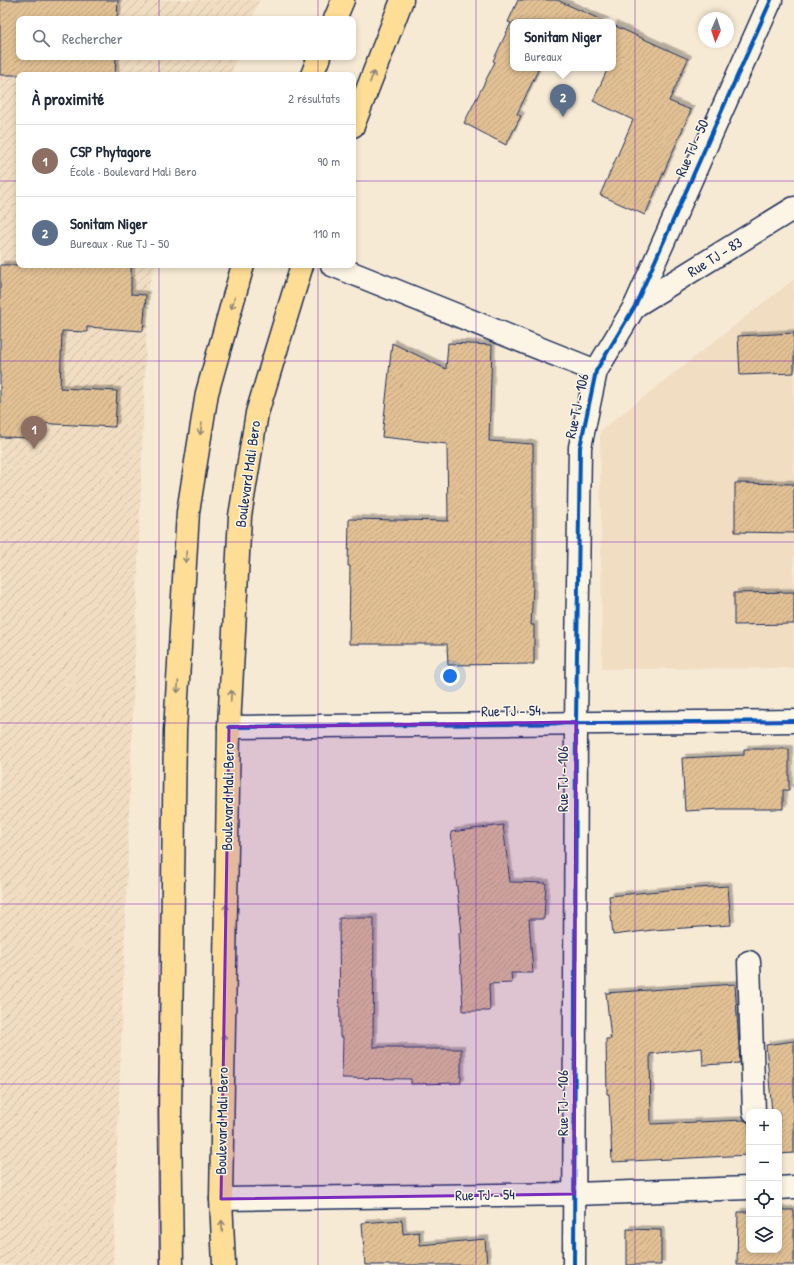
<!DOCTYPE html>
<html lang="fr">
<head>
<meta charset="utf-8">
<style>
	:root { --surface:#fff; --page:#f2f2f3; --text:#1f2937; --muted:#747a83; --line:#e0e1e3; --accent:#c8321e }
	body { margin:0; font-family:"Patrick Hand",sans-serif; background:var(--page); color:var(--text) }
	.controls { position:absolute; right:12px; bottom:12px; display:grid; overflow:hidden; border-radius:8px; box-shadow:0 2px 6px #0003 }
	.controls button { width:36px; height:36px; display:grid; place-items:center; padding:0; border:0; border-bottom:1px solid var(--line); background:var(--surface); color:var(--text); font:20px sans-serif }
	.compass { position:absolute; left:698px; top:12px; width:36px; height:36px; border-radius:50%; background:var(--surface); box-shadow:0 2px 6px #0003; rotate:183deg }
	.you { position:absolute; left:450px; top:676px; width:14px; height:14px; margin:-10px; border:3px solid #fff; border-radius:50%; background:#1a73e8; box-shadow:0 0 0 6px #1a73e833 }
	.badge { display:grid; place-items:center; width:26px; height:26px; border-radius:50%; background:var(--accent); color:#fff; font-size:13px; font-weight:700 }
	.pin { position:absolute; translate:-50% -33px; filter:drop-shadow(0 1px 2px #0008) }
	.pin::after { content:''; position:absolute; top:21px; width:14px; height:12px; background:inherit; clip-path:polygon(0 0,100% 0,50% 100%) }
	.popup { position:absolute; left:510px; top:19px; width:106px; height:52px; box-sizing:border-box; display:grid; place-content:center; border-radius:8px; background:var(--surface); filter:drop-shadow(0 1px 3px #0005); font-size:13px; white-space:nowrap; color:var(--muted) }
	.popup b { font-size:15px; color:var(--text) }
	.popup::after { content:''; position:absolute; left:50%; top:100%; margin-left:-8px; border:8px solid transparent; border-top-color:var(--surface) }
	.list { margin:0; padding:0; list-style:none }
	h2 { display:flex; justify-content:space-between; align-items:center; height:52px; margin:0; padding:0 16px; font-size:17px }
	h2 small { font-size:13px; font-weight:400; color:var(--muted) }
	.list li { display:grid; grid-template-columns:26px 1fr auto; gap:12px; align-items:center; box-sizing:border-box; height:72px; padding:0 16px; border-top:1px solid var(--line) }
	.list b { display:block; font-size:15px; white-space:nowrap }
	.list p { margin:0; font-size:13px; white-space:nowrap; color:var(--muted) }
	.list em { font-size:13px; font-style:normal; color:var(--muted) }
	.icon { flex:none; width:22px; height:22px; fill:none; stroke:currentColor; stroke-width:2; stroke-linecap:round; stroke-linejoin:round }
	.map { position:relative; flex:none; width:794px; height:1265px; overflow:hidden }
	.search { position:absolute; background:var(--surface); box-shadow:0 2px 6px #0003; left:16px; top:16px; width:340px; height:44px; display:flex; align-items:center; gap:10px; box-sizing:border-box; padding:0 14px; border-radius:8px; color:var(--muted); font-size:15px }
	.panel { position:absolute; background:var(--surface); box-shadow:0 2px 6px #0003; left:16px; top:72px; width:340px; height:196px; border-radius:8px }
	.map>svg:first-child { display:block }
	.built { fill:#f1ddc2 }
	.industrial { fill:url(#industrial-furrows) }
	.building { fill:url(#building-hatch); stroke:#1b2f5e; filter:url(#shadow) }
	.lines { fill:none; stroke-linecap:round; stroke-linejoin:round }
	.minor-casing { stroke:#1b2f5e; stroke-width:25 }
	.major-casing { stroke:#1b2f5e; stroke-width:25 }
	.minor { stroke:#fcf5e5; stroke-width:22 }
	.major { stroke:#fedd96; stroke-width:22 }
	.cycleway-casing { stroke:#fcf5e5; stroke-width:6 }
	.cycleway { stroke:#0057b8; stroke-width:4 }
	.oneway { stroke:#8c867a }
	.marked { fill:#7b2cbf; fill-opacity:0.2; stroke:#7b2cbf; stroke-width:3; stroke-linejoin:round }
	.grid { fill:none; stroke:#7b2cbf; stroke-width:1; stroke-opacity:0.55 }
	.labels { text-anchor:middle; stroke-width:3; stroke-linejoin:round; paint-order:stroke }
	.street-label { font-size:15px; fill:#1b2f5e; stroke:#fcf5e5 }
</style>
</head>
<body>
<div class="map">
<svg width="794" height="1265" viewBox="0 0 794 1265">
	<defs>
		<pattern id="industrial-furrows" width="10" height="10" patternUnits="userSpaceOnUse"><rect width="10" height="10" fill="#f1ddc2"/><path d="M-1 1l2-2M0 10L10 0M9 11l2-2" fill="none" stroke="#cebea9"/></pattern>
		<pattern id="building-hatch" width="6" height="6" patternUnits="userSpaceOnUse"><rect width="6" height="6" fill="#e2c094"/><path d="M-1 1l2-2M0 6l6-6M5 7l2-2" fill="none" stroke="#c1a582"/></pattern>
		<filter id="shadow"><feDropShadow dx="3.5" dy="-3.5" stdDeviation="0" flood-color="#0004"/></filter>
	</defs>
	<rect width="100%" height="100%" fill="#f7ead5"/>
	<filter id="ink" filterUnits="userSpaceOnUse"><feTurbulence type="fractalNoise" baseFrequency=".025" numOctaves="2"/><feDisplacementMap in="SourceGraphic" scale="8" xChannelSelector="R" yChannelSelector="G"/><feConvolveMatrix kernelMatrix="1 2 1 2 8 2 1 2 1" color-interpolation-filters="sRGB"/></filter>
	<g filter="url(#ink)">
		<path class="built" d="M 794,279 L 794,668 L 602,669 L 600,431 Z"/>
		<path class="industrial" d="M 0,0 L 259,0 L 252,19 L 19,19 L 19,57 L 237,57 L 230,75 L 19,75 L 19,265 L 156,265 L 148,286 L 113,1265 L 0,1265 Z"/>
		<g class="building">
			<path d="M 0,0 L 118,0 L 117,19 L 19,19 L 19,57 L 116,57 L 115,75 L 0,75 Z"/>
			<path d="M 518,0 L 557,0 L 606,22 L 513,22 L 513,68 L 539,68 L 517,114 L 521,116 L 506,145 L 464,123 L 495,62 L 493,61 L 511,23 L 508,22 Z"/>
			<path d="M 613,25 L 688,59 L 669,101 L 691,110 L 645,215 L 600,195 L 633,120 L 593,101 L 608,68 L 613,68 Z"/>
			<path d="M 0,265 L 131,265 L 131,294 L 146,295 L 143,331 L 87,327 L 87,332 L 62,331 L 60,388 L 117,391 L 115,427 L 34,423 L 34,438 L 0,437 Z"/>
			<path d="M 794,333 L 794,373 L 740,375 L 738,336 Z"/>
			<path d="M 392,343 L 446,369 L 448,343 L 492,345 L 489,441 L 533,444 L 533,587 L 531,625 L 534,625 L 534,664 L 448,665 L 447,644 L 349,644 L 350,566 L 348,566 L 349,519 L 448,521 L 447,444 L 382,437 Z"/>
			<path d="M 735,483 L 794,484 L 794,533 L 735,532 Z"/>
			<path d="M 794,592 L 794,624 L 734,625 L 734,593 Z"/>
			<path d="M 744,749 L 789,749 L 789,790 L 783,790 L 783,809 L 721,809 L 685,811 L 682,758 L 744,755 Z"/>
			<path d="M 503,825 L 510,882 L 546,883 L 544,919 L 529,919 L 533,973 L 511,973 L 512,983 L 489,984 L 490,1011 L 463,1011 L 459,933 L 462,933 L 451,832 Z"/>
			<path d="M 728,886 L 731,925 L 653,930 L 613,935 L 609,896 L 668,890 Z"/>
			<path d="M 339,918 L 374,918 L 373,1047 L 404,1047 L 404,1049 L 461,1049 L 461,1083 L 411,1084 L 411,1079 L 342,1078 L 343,1037 L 340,1037 Z"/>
			<path d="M 735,984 L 740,1063 L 703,1065 L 702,1048 L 650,1054 L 651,1124 L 744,1120 L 749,1123 L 749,1155 L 612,1162 L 609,1094 L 607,1094 L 606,1039 L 611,1039 L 606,993 Z"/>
			<path d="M 794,1041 L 794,1153 L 779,1154 L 779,1112 L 772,1112 L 766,1045 Z"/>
			<path d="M 779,1210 L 794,1210 L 794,1265 L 737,1265 L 738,1212 L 749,1212 L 749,1250 L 779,1250 Z"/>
			<path d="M 402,1220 L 403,1234 L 419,1232 L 420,1245 L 485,1239 L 487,1265 L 365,1265 L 362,1223 Z"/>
			<path d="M 627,1229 L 661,1230 L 661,1265 L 627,1265 Z"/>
		</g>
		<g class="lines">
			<g class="minor-casing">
				<g id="minor">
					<path d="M 332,265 L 596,371"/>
					<path d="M 635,306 L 794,208"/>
					<path d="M 229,727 L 794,721"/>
					<path d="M 749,962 L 754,1112"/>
					<path d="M 779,1188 L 794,1187"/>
					<path d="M 221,1199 L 574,1194 L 749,1188"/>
					<path d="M 574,1265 L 576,722 L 580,447 L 596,371 L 635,306 L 771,0"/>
				</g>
			</g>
			<g class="major-casing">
				<g id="major">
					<path d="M 335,19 L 343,0"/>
					<path d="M 312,75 L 319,57"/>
					<path d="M 353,126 L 402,0"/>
					<path d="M 172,1265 L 170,1113 L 175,731 L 188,512 L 207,393 L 243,265"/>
					<path d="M 224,1265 L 221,1199 L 229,727 L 240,516 L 257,413 L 302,265"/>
				</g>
			</g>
			<use href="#minor" class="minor"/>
			<use href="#major" class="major"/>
			<g class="cycleway-casing">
				<g id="cycleway">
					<path d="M 229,727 L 794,721"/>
					<path d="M 574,1265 L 576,722 L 580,447 L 596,371 L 635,306 L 771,0"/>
				</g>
			</g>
			<use href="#cycleway" class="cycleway"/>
		</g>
		<defs><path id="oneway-shaft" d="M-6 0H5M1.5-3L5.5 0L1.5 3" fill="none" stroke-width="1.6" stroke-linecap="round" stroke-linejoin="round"/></defs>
		<g class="oneway">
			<use href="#oneway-shaft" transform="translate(372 77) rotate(-69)"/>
			<use href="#oneway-shaft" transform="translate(233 303) rotate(106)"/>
			<use href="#oneway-shaft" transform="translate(201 429) rotate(99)"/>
			<use href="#oneway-shaft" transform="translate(186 557) rotate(93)"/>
			<use href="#oneway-shaft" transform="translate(178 687) rotate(93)"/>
			<use href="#oneway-shaft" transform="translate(231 696) rotate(-87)"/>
			<use href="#oneway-shaft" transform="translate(226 910) rotate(-89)"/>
			<use href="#oneway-shaft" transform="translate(224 1040) rotate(-89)"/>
			<use href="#oneway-shaft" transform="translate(222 1226) rotate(-92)"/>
		</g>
	</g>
	<path class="marked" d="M 576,722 L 574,1194 L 221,1199 L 229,727 Z"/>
	<path class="grid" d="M 159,0 L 159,19M 318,0 L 318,19M 476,0 L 476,1265M 635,0 L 635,1265M 159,57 L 159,75M 318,57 L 318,75M 0,181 L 19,181M 353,181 L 794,181M 159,265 L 159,1265M 318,265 L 318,1265M 0,361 L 794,361M 0,542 L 794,542M 0,723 L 794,723M 0,904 L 794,904M 0,1084 L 794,1084"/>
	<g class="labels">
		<g class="street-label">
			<text transform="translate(692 148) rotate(-66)" y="5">Rue TJ - 50</text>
			<text transform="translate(715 257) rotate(-32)" y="5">Rue TJ - 83</text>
			<text transform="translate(577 406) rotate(-78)" y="5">Rue TJ - 106</text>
			<text transform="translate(248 474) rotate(-82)" y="5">Boulevard Mali Bero</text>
			<text transform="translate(511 711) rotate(-1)" y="5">Rue TJ - 54</text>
			<text transform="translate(563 779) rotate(-90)" y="5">Rue TJ - 106</text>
			<text transform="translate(228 797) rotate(-89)" y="5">Boulevard Mali Bero</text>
			<text transform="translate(563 1103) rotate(-90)" y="5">Rue TJ - 106</text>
			<text transform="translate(222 1121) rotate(-89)" y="5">Boulevard Mali Bero</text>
			<text transform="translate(485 1195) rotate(-1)" y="5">Rue TJ - 54</text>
		</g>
	</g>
</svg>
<div class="controls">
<button>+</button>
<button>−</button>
<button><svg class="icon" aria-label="locate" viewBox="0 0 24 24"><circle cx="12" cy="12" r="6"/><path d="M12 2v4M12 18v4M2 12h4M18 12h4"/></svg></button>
<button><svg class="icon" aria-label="layers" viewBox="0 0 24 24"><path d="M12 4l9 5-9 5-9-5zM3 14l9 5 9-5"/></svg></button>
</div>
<svg class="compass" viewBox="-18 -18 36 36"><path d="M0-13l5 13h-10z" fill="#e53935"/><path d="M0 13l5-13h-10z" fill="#747a83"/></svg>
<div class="you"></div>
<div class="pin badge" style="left:34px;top:449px;background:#8d6e63">1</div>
<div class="pin badge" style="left:563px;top:117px;background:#5c6f8a">2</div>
<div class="popup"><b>Sonitam Niger</b>Bureaux</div>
<div class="search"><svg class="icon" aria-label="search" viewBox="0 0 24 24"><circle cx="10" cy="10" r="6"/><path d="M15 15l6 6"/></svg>Rechercher</div>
<section class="panel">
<h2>À proximité<small>2 résultats</small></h2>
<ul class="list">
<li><span class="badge" style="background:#8d6e63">1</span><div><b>CSP Phytagore</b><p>École · Boulevard Mali Bero</p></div><em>90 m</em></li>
<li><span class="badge" style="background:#5c6f8a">2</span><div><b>Sonitam Niger</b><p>Bureaux · Rue TJ - 50</p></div><em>110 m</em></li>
</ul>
</section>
</div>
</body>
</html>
